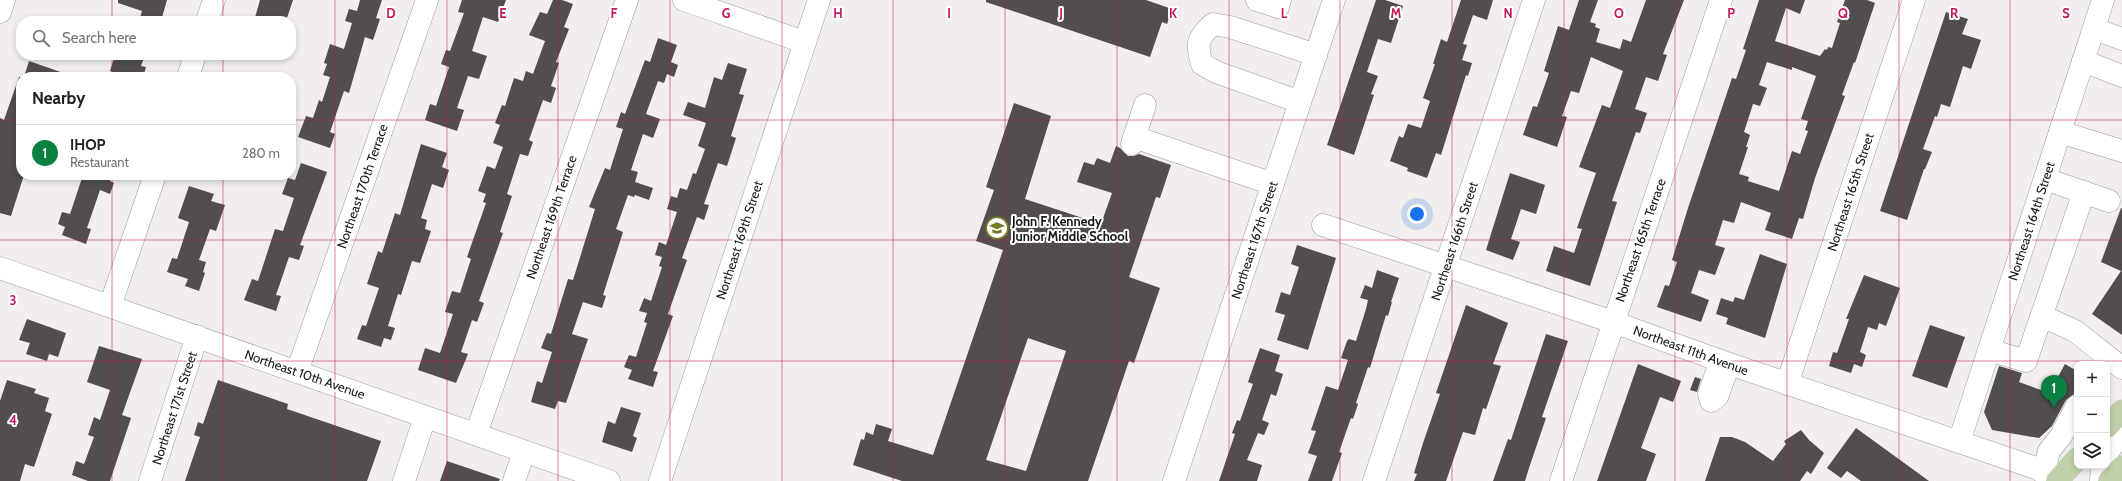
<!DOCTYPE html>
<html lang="en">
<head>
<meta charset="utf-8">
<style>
	:root { --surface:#fff; --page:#f6f6f6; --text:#202124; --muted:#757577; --line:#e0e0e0; --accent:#0b8043 }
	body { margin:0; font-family:Cabin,sans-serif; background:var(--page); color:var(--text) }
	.controls { position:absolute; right:12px; bottom:12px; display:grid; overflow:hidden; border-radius:8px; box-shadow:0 2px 6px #0003 }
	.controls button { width:36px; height:36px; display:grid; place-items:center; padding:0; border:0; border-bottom:1px solid var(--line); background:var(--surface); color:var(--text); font:20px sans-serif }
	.you { position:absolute; left:1417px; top:214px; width:14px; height:14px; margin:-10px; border:3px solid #fff; border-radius:50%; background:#1a73e8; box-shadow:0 0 0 6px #1a73e833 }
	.badge { display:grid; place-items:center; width:26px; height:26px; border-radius:50%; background:var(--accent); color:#fff; font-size:13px; font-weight:700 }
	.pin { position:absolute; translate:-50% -33px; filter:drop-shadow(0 1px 2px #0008) }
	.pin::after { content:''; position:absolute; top:21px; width:14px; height:12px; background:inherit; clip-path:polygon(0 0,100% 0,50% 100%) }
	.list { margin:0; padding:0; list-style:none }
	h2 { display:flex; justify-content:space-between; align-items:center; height:52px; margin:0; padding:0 16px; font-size:17px }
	h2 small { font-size:13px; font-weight:400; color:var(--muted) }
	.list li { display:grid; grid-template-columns:26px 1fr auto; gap:12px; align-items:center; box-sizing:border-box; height:56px; padding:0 16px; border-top:1px solid var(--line) }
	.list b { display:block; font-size:15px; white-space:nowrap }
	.list p { margin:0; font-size:13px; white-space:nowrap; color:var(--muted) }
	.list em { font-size:13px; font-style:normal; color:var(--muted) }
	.icon { flex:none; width:22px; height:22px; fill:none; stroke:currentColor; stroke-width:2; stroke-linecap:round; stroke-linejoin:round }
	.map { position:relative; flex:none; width:2122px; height:481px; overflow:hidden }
	.search { position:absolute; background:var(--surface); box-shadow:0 2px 6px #0003; left:16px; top:16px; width:280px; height:44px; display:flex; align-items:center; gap:10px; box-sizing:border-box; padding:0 14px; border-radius:16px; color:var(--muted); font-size:15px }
	.panel { position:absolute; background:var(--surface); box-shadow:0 2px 6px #0003; left:16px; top:72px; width:280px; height:108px; border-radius:16px }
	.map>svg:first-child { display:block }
	.building { fill:#514e4d; fill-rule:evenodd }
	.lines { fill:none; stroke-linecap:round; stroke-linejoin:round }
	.minor-casing { stroke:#9d9a98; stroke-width:23 }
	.major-casing { stroke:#ccc; stroke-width:23 }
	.minor { stroke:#fff; stroke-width:22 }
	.major { stroke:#c0d1ab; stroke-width:22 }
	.grid { fill:none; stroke:#c2185b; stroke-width:1; stroke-opacity:0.55 }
	.labels { text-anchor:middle; stroke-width:4; stroke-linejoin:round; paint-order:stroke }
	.street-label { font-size:13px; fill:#191717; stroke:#fff }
	.poi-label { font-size:13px; font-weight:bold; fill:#191717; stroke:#fff; text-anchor:start }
	.grid-label { font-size:13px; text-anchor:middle; font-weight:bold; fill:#c2185b; stroke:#fff; stroke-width:4; stroke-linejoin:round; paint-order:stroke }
</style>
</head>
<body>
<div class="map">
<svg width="2122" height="481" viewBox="0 0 2122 481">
	<rect width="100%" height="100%" fill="#f2eeed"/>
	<g class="building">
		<path d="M 118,0 L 167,0 L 161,21 L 139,21 L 142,11 L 118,3 Z"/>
		<path d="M 260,0 L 293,0 L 286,21 L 254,21 Z"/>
		<path d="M 360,0 L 382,0 L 376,18 L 380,19 L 373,40 L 365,37 L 349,93 L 344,91 L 330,132 L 335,134 L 330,148 L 298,137 L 306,116 L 313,118 L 319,100 L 322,102 L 330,77 L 323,75 L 327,64 L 324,63 L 330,44 L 344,49 L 352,23 L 345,21 L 349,9 L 357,11 Z"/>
		<path d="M 462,0 L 506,0 L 498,22 L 483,17 L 472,51 L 487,56 L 479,79 L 468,76 L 457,108 L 464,110 L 457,131 L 425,120 L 430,104 L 436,106 L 449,67 L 441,64 L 446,50 L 450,51 L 464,13 L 458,12 Z"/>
		<path d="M 553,0 L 562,0 L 573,4 L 564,27 L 569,29 L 556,62 L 559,63 L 551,86 L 556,88 L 551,103 L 543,100 L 529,140 L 533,142 L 528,156 L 520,154 L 507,194 L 512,196 L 500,232 L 503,233 L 479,301 L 484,303 L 477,322 L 472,320 L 461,352 L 468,354 L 456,383 L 418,370 L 425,348 L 440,353 L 453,314 L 445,312 L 452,291 L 460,293 L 471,259 L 467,257 L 486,203 L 483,202 L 486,194 L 478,191 L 487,166 L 495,169 L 503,147 L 493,143 L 500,125 L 495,123 L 502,105 L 505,106 L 514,78 L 523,81 L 526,71 L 533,74 L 545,41 L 529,35 L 540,12 L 547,14 Z"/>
		<path d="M 986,0 L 1146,0 L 1172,9 L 1167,24 L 1162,22 L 1150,57 L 986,2 Z"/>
		<path d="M 1376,0 L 1385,0 L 1403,6 L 1391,43 L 1378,39 L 1367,72 L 1378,76 L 1371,94 L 1374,95 L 1354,155 L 1327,145 Z"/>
		<path d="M 1461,0 L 1493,0 L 1487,20 L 1473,15 L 1463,44 L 1467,45 L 1462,60 L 1472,63 L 1468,76 L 1466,75 L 1441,155 L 1436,153 L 1427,178 L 1407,171 L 1408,168 L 1390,161 L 1399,136 L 1403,138 L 1408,124 L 1421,128 L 1430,101 L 1423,98 L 1435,64 L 1433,64 L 1441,39 L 1447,42 Z"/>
		<path d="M 1579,0 L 1598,0 L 1590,22 L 1596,24 L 1595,27 L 1600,29 L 1596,42 L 1620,49 L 1623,39 L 1631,42 L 1646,0 L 1684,0 L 1663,54 L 1667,55 L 1658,81 L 1646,77 L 1635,109 L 1647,113 L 1640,133 L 1636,132 L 1612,201 L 1617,202 L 1590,286 L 1546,271 L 1554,246 L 1574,253 L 1582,229 L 1577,228 L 1596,173 L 1579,167 L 1602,105 L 1610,108 L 1623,71 L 1591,57 L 1579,93 L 1571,91 L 1562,116 L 1567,117 L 1557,147 L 1523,135 L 1533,106 L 1537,107 L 1549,73 L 1544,71 L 1558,26 L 1569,30 Z"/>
		<path d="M 1759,0 L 1805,0 L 1800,14 L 1786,8 L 1775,41 L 1820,56 L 1825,49 L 1827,50 L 1828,47 L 1832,48 L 1840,23 L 1837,22 L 1845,0 L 1867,0 L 1875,3 L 1855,63 L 1854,62 L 1842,95 L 1845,96 L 1815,178 L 1803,219 L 1799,218 L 1792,239 L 1765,230 L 1771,213 L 1741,202 L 1734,223 L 1723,220 L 1715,245 L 1725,248 L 1715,275 L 1699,270 L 1691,293 L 1709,300 L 1701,322 L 1657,307 L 1665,285 L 1669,286 L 1677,262 L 1672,260 L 1688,208 L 1732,78 L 1736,79 L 1746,50 L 1743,49 ZM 1767,62 L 1792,70 L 1792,67 L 1816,76 L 1801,119 L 1808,121 L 1805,130 L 1808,131 L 1800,154 L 1792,151 L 1779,191 L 1748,181 L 1749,177 L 1739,174 L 1748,147 L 1746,147 L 1750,135 L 1744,132 L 1753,104 L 1760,106 L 1767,88 L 1759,85 Z"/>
		<path d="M 1946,12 L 1968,19 L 1962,34 L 1981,40 L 1971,69 L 1963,66 L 1950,107 L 1941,104 L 1937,117 L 1935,116 L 1923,149 L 1932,152 L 1925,169 L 1924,169 L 1907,220 L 1880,211 Z"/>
		<path d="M 658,38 L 677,45 L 671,62 L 678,65 L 674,77 L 667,74 L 664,83 L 658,81 L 646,114 L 660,119 L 653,138 L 643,134 L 631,170 L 638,172 L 635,182 L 653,188 L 649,200 L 635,195 L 634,197 L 628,195 L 616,229 L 623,232 L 603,295 L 606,296 L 602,308 L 583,302 L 572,334 L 588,339 L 566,403 L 558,401 L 555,409 L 531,402 L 537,381 L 542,383 L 552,352 L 541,348 L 547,333 L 551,334 L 568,279 L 573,280 L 595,209 L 589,207 L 605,168 L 610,170 L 623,129 L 616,127 L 621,112 L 625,114 L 645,60 L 650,62 Z"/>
		<path d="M 115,55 L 145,55 L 141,66 L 146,67 L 143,77 L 128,77 L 110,71 Z"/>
		<path d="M 29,61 L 69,75 L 69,77 L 24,77 Z"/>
		<path d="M 728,63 L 747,69 L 739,94 L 744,95 L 731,136 L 736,138 L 727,166 L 718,163 L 704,204 L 709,205 L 704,220 L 697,217 L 682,258 L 687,260 L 668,314 L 673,316 L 653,371 L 658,372 L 653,387 L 628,379 L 632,370 L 624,367 L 629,355 L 636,357 L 647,323 L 644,322 L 647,313 L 639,311 L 644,298 L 651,301 L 662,267 L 659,266 L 662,257 L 655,255 L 659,242 L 666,245 L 677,212 L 667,209 L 671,196 L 677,198 L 680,188 L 687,190 L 693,173 L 696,174 L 705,149 L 698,146 L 706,123 L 683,115 L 688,102 L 705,108 L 714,77 L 722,80 Z"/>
		<path d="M 19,77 L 21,77 L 21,175 L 24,175 L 11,216 L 0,213 L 0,118 L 4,120 Z"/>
		<path d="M 1014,103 L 1051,116 L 1025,199 L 1101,224 L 1112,193 L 1077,182 L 1084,162 L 1094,165 L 1097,158 L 1110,163 L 1116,146 L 1120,148 L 1128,156 L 1134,156 L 1139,154 L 1171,165 L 1160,198 L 1156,197 L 1129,277 L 1160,288 L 1134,363 L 1129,361 L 1088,481 L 902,481 L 853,465 L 861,439 L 864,440 L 866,432 L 873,435 L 876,424 L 892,429 L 888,441 L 933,455 L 1003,250 L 976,241 L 994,190 L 986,187 ZM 1028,338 L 1066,351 L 1026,471 L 986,460 Z"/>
		<path d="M 421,144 L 447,153 L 442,167 L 449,170 L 443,188 L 432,184 L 421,218 L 427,220 L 425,229 L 431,231 L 420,263 L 412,261 L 401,295 L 398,294 L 388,326 L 395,328 L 391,340 L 384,338 L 381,347 L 357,339 L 362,325 L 366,326 L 379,288 L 367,284 L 378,251 L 382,253 L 395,213 L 400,215 Z"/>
		<path d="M 301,163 L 327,172 L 300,245 L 304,246 L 299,260 L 289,257 L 276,295 L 281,296 L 276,311 L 244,300 L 252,279 L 258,281 L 275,229 L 283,231 L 294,198 L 282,194 L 288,178 L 295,180 Z"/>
		<path d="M 1510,173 L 1545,185 L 1536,214 L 1521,209 L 1511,239 L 1520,242 L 1513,260 L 1486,250 Z"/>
		<path d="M 83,175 L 112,175 L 110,181 L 114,183 L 110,194 L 100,190 L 87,228 L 91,229 L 86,244 L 62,235 L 65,227 L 58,224 L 62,212 L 70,214 Z"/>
		<path d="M 189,186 L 214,194 L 211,201 L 225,205 L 216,231 L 210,229 L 199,260 L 206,262 L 203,272 L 205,273 L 199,291 L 185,286 L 188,279 L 167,272 L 172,258 L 177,259 L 189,222 L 178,218 Z"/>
		<path d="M 2121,208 L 2122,208 L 2122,335 L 2092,314 L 2121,271 L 2101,262 Z"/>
		<path d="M 1297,245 L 1336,258 L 1308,350 L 1277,340 L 1285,315 L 1275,312 L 1281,292 L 1290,295 L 1299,267 L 1291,264 Z"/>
		<path d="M 1760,254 L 1787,264 L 1765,338 L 1726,324 L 1728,318 L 1716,314 L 1721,298 L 1733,302 L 1735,297 L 1744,300 Z"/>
		<path d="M 1377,270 L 1399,278 L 1391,302 L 1392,302 L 1388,316 L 1386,315 L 1370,368 L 1368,367 L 1356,403 L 1358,404 L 1353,419 L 1351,418 L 1339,452 L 1342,453 L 1332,481 L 1308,481 L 1317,456 L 1308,453 L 1316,431 L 1311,430 L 1326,386 L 1338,390 L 1348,360 L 1341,358 L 1347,341 L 1349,339 L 1356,341 L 1366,309 L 1368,300 L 1360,298 L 1365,285 L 1372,288 Z"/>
		<path d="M 1864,275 L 1900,288 L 1886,326 L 1879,323 L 1877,330 L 1868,327 L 1860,352 L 1866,355 L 1862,367 L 1854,364 L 1851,373 L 1829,366 L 1833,352 L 1837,353 L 1849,319 L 1846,319 Z"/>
		<path d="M 1466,305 L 1508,323 L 1493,364 L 1501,366 L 1486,409 L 1483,408 L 1475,435 L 1463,432 L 1446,481 L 1414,481 L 1417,474 L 1414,473 L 1423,443 L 1440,394 L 1436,393 Z"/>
		<path d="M 27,319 L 66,333 L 58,357 L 49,354 L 47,361 L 26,354 L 30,343 L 19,340 Z"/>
		<path d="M 1930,325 L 1965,337 L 1947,388 L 1912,376 Z"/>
		<path d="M 1546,334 L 1568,341 L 1542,417 L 1546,418 L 1529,468 L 1525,481 L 1493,481 L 1508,439 L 1511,440 Z"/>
		<path d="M 99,346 L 142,359 L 122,415 L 131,418 L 110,481 L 88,481 L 72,475 L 76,461 L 84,464 L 94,437 L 88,435 L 94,417 L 100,420 L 110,390 L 87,382 Z"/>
		<path d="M 1260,348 L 1280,355 L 1275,371 L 1283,374 L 1276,396 L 1271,394 L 1262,420 L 1269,423 L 1264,435 L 1258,433 L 1247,460 L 1262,465 L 1257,481 L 1219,481 L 1235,434 L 1232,433 L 1237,420 L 1240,421 L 1253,384 L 1248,382 Z"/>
		<path d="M 1638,364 L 1681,381 L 1673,402 L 1660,397 L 1641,448 L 1656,454 L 1646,481 L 1597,481 Z"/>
		<path d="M 2065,364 L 2077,371 L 2077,389 L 2074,394 L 2066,400 L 2052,426 L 2039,438 L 1992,430 L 1984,412 L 1999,366 L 2022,373 L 2019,382 L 2049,393 Z"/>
		<path d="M 1695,377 L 1701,379 L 1697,392 L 1690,390 Z"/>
		<path d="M 7,380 L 36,389 L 34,393 L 49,398 L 45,411 L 52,414 L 34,467 L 25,464 L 20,481 L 0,481 L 0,401 Z"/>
		<path d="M 218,380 L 288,404 L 287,409 L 381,441 L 367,481 L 185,481 L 200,437 L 194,435 L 198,422 L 203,424 Z"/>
		<path d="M 621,407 L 641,413 L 633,436 L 637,438 L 632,452 L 602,442 L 608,421 L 615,424 Z"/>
		<path d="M 1856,428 L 1929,481 L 1861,481 L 1847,471 L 1841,478 L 1827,468 Z"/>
		<path d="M 1801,430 L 1809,440 L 1824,453 L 1811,474 L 1807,471 L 1800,481 L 1705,481 L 1720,437 L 1732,437 L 1745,442 L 1773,461 L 1786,444 L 1784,441 Z"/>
		<path d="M 447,461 L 500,479 L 499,481 L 440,481 Z"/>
	</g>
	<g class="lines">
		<g class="minor-casing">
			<g id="minor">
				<path d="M 684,0 L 804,42"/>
				<path d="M 1257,0 L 1278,7 L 1280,0"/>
				<path d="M 0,12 L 4,0"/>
				<path d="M 207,21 L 214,0"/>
				<path d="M 2094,29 L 2122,39"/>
				<path d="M 2083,61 L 2122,76"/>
				<path d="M 188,77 L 195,55"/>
				<path d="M 1300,102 L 1216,72 L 1202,64 C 1196,44 1197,38 1213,24 L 1230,27 L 1316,55"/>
				<path d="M 2060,132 L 2122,151"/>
				<path d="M 1134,137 L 1273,184"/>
				<path d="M 1132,144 L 1145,105"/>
				<path d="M 2045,179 L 2109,201"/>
				<path d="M 1323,225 L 1613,322 L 1721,361 L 2036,468 L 2057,481"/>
				<path d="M 0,268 L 609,481"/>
				<path d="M 110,306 L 155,175"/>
				<path d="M 2042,316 L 2075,331 L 2122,368"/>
				<path d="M 1989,350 L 2026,361 L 2084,192"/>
				<path d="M 1721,361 L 1709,394 L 1711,401 L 1717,397 L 1729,364"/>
				<path d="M 297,372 L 427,0"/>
				<path d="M 1787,384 L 1914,0"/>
				<path d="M 476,434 L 627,0"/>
				<path d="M 1959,442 L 2103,0"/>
				<path d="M 2107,453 L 2122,433"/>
				<path d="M 2044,472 L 2049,451 L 2061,436 L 2077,406"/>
				<path d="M 150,481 L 197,336"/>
				<path d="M 404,481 L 425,417"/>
				<path d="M 514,481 L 524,452"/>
				<path d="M 660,481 L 819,0"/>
				<path d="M 1174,481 L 1334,0"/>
				<path d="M 1374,481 L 1534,0"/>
				<path d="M 1561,481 L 1721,0"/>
				<path d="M 2101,481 L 2102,466"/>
			</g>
		</g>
		<g class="major-casing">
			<g id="major">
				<path d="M 2107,427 L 2122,411"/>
				<path d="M 2057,481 L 2077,459"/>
				<path d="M 2109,481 L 2122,467"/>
			</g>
		</g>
		<use href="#minor" class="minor"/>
		<use href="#major" class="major"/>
	</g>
	<path class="grid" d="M 112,0 L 112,21M 223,0 L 223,21M 335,0 L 335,481M 447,0 L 447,481M 558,0 L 558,481M 670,0 L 670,481M 782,0 L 782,481M 893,0 L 893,481M 1005,0 L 1005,481M 1117,0 L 1117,481M 1229,0 L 1229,481M 1340,0 L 1340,481M 1452,0 L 1452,481M 1564,0 L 1564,481M 1675,0 L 1675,481M 1787,0 L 1787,481M 1899,0 L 1899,481M 2010,0 L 2010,481M 112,55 L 112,77M 223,55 L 223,77M 0,120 L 21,120M 291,120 L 2122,120M 112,175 L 112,481M 223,175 L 223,481M 0,240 L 2122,240M 0,361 L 2122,361"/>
	<defs>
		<g id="school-ring" transform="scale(1.15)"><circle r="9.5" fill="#fff" stroke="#797a22" stroke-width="1.5"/><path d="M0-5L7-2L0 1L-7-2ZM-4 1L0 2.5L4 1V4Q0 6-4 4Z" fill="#797a22"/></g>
	</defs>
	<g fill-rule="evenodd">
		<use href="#school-ring" x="997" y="228"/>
	</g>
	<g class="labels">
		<g class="street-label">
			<text transform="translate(362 186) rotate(-71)" y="5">Northeast 170th Terrace</text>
			<text transform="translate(1850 192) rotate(-72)" y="5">Northeast 165th Street</text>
			<text transform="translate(551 217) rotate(-71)" y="5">Northeast 169th Terrace</text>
			<text transform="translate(2031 221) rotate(-72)" y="5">Northeast 164th Street</text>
			<text transform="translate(739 240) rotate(-72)" y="5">Northeast 169th Street</text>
			<text transform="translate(1254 240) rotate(-72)" y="5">Northeast 167th Street</text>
			<text transform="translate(1640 240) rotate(-71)" y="5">Northeast 165th Terrace</text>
			<text transform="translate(1454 241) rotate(-72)" y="5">Northeast 166th Street</text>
			<text transform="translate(1691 350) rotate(20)" y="5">Northeast 11th Avenue</text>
			<text transform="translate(305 374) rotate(19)" y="5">Northeast 10th Avenue</text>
			<text transform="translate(174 408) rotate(-72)" y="5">Northeast 171st Street</text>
		</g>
		<g class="poi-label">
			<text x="1012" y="226">John F. Kennedy<tspan x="1012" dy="15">Junior Middle School</tspan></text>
		</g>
	</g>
	<g class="grid-label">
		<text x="391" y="18">D</text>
		<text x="503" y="18">E</text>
		<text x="614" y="18">F</text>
		<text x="726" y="18">G</text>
		<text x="838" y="18">H</text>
		<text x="949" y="18">I</text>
		<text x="1061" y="18">J</text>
		<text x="1173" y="18">K</text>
		<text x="1284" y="18">L</text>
		<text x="1396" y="18">M</text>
		<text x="1508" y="18">N</text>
		<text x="1619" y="18">O</text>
		<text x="1731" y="18">P</text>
		<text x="1843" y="18">Q</text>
		<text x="1954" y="18">R</text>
		<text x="2066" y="18">S</text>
		<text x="13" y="305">3</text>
		<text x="13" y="425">4</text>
	</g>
</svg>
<div class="controls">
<button>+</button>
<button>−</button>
<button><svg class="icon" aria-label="layers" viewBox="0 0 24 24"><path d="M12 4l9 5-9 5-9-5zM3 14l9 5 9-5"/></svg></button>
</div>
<div class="you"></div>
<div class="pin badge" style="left:2054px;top:408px">1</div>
<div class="search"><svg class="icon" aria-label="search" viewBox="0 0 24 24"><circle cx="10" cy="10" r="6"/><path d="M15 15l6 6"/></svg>Search here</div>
<section class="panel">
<h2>Nearby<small></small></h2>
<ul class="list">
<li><span class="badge">1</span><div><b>IHOP</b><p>Restaurant</p></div><em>280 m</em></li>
</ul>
</section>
</div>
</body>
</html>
